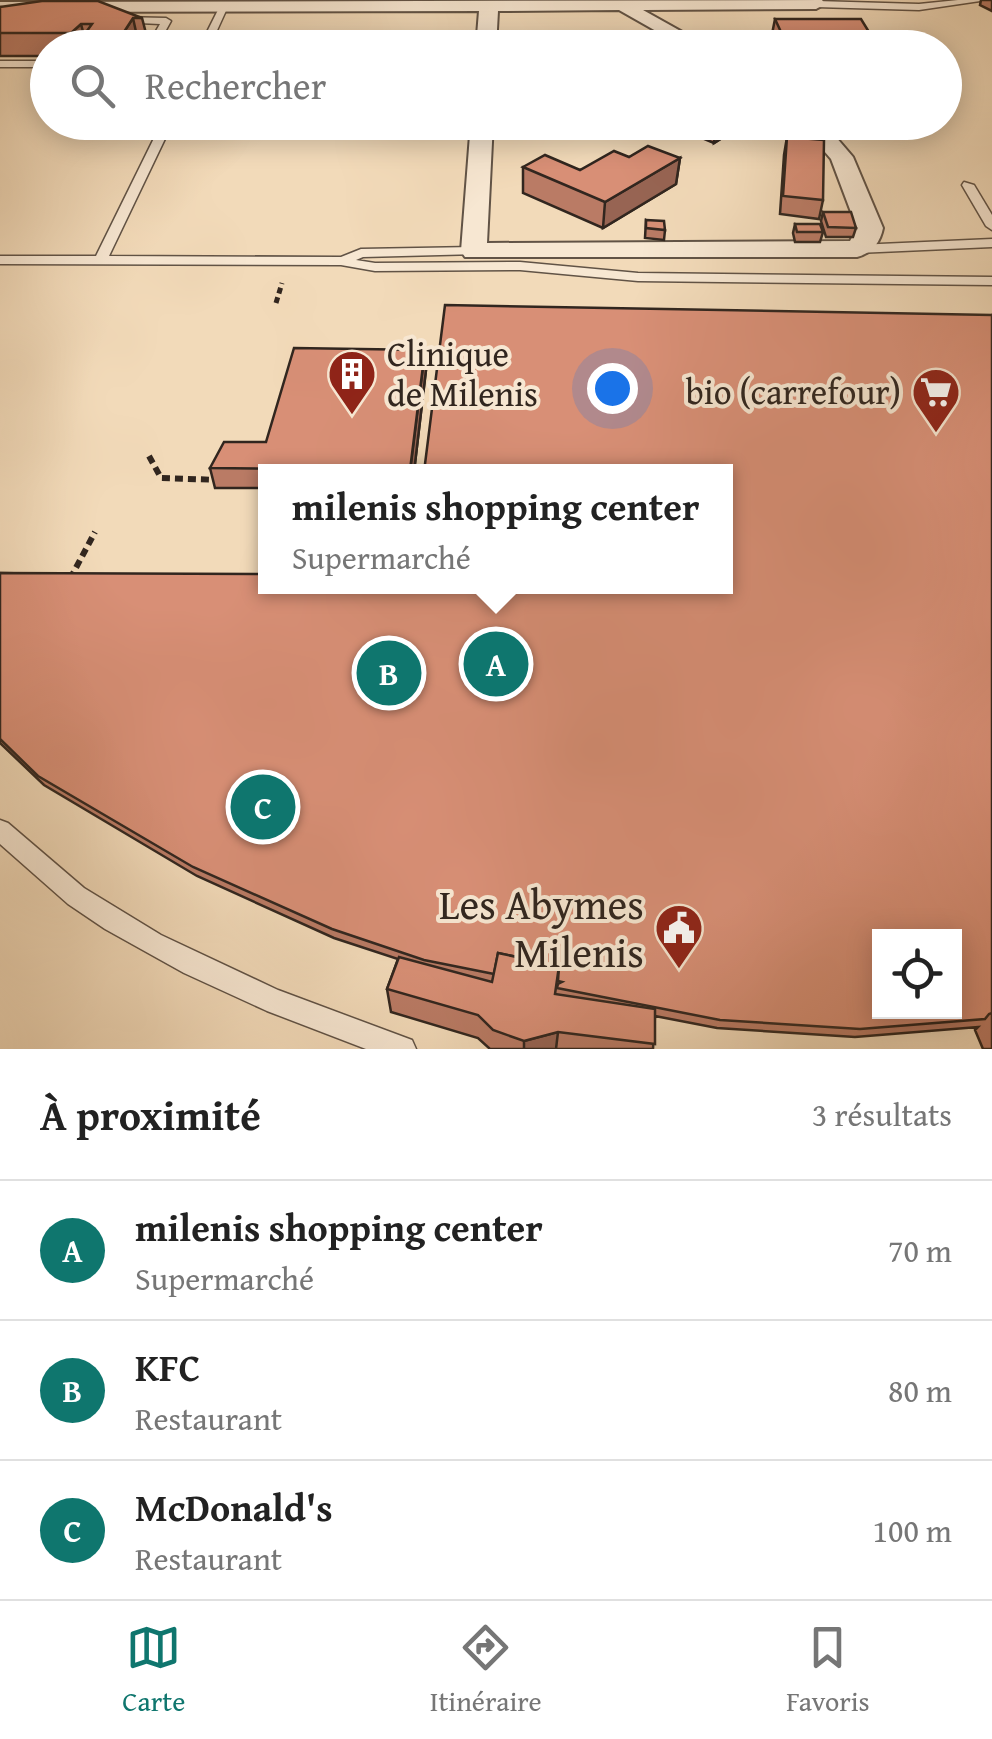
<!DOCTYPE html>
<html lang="fr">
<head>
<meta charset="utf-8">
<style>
	:root { --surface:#fff; --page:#f6f6f6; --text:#222; --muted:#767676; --line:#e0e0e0; --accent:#0f766e }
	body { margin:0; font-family:"Gentium Book Plus",serif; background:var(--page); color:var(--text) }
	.controls { position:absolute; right:30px; bottom:30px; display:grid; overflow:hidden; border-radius:0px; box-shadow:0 5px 25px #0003 }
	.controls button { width:90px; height:90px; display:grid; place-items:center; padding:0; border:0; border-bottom:2px solid var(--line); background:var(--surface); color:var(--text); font:50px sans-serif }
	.you { position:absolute; left:612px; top:388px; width:35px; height:35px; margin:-25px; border:8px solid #fff; border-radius:50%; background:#1a73e8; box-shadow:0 0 0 15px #1a73e833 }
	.badge { display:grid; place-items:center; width:65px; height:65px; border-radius:50%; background:var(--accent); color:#fff; font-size:32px; font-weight:700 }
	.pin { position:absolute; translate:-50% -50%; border:5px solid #fff; box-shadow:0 2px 10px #0006 }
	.popup { position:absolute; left:258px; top:464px; width:475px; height:130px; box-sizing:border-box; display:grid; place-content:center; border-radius:0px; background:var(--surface); filter:drop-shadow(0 2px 8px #0005); font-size:32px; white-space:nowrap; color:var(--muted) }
	.popup b { font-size:38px; color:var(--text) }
	.popup::after { content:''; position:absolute; left:50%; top:100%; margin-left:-20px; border:20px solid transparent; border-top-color:var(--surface) }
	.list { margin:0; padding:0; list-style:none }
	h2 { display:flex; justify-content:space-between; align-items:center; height:130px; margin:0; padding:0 40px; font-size:42px }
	h2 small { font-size:32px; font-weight:400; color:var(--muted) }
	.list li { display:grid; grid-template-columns:65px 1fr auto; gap:30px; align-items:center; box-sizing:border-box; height:140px; padding:0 40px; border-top:2px solid var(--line) }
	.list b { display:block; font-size:38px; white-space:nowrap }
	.list p { margin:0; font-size:32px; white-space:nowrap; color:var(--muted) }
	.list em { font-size:32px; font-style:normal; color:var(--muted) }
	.icon { flex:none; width:55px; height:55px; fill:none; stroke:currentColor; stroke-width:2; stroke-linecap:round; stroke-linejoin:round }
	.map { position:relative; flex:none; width:992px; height:1049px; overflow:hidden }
	.search { position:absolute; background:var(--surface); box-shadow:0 5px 25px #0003; left:30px; right:30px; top:30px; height:110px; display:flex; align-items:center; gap:25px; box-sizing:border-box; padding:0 35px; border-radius:55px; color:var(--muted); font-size:38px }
	.sheet { height:550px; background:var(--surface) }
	nav { display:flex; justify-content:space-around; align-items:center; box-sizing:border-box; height:140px; border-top:2px solid var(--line); background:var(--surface); font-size:28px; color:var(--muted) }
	nav a { display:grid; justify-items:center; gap:5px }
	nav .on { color:var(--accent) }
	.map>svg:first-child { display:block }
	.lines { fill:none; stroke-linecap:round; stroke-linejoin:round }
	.lane-casing { stroke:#615346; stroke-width:3 }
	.street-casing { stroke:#615346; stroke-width:4 }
	.path-far1 { stroke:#31261f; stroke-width:5; stroke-dasharray:6 4; stroke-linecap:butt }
	.path { stroke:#31261f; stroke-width:6; stroke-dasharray:8 5; stroke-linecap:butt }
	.lane { fill:#f7e7d2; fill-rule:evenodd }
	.street { fill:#f7e7d2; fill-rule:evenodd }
	.wall { fill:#ba7b65; stroke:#31261f; stroke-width:2.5 }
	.shaded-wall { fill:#976453; stroke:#31261f; stroke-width:2.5 }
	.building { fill:#d88f76; stroke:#31261f; stroke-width:2.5; fill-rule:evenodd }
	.labels { text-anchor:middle; stroke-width:8; stroke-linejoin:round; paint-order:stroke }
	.poi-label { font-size:35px; fill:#31261f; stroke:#f7e7d2; text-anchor:start }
	.near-poi-label { font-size:42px; fill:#31261f; stroke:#f7e7d2; text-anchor:end }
</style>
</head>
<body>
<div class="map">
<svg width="992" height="1049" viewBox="0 0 992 1049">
	<rect width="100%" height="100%" fill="#f2dab9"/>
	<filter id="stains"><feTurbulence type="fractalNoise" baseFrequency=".002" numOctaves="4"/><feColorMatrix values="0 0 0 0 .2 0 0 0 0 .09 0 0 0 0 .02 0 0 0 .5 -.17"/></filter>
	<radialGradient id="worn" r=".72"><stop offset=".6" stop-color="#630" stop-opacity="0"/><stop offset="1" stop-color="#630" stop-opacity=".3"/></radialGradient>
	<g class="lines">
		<g class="lane-casing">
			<g id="lane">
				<path d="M 958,0 L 987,0 L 919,10 L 816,7 L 812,4 L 816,1 L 919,4 Z"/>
				<path d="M 222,2 L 229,4 L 209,48 L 199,48 Z"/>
				<path d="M 120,17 L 166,18 L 171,21 L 156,48 L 146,48 L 160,24 L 117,22 L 117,18 Z"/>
				<rect x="0" y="61" width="48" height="6"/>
				<path d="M 162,122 L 173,122 L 109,256 L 341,257 L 361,249 L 474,247 L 481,251 L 479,254 L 363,257 L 356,260 L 375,263 L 520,262 L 638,273 L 992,277 L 992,285 L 638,281 L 520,270 L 375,271 L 341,265 L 0,264 L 0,256 L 96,256 Z"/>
				<path d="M 964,182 L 974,185 L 992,215 L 992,230 L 986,226 L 962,185 Z"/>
				<path d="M 992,239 L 992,247 L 857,253 L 851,249 L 857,245 Z"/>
				<path d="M 0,820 L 8,823 L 84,888 L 161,935 L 278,990 L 412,1040 L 416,1049 L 366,1049 L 267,1011 L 184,973 L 105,929 L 68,904 L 0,844 Z"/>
			</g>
		</g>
		<g class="street-casing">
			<g id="street">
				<path d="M 822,0 L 825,4 L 816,9 L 643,10 L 711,48 L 686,48 L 619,10 L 498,11 L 496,48 L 476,48 L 479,11 L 0,12 L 0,2 Z"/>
				<path d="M 471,122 L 493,122 L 487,243 L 850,241 L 857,228 L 831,159 L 799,122 L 823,122 L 853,157 L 883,228 C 880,243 872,253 857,257 L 465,257 L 461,251 Z"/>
			</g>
		</g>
		<path class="path-far1" d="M 276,303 L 282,283"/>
		<g class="path">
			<path d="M 149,456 L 161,478 L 220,480"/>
			<path d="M 70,579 L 95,532"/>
		</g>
		<use href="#lane" class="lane"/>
		<use href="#street" class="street"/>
	</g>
	<g class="wall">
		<path d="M 981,0 L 992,0 L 992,11 L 980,5 Z"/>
		<path d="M 0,7 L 142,18 L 148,41 L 138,41 L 134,48 L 48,48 L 48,56 L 0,56 Z"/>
		<path d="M 775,19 L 877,45 L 876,48 L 778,48 L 772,34 Z"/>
		<path d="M 698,127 L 730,133 L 714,143 L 697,136 Z"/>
		<path d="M 787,137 L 823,200 L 819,219 L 780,214 L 784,155 Z"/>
		<path d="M 629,157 L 680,158 L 676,184 L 603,228 L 523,193 L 523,167 L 580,170 Z"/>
		<path d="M 823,212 L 856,228 L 853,237 L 826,237 L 821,221 Z"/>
		<path d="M 646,220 L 665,230 L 664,240 L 645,238 Z"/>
		<path d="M 795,224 L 823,232 L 820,242 L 795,242 L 793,233 Z"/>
		<path d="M 992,315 L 992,1049 L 983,1049 L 975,1030 L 978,1027 L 855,1037 L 717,1028 L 655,1016 L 653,1049 L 490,1049 L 478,1038 L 391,1012 L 387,989 L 398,959 L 334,938 L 197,876 L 44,785 L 0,743 L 0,573 L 726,586 Z"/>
		<path d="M 425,350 L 426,370 L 414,472 L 266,472 L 266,488 L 215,488 L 210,468 L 266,442 Z"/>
	</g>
	<g class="shaded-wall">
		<path d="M 133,18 L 138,41 L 134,48 L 125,48 L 122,35 Z"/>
		<path d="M 81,24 L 87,47 L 75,48 L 71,33 Z"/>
		<path d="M 732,124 L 730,133 L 714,143 L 715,134 Z"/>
		<path d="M 680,158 L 676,184 L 603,228 L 605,202 Z"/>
		<path d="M 425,350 L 426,370 L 414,472 L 410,472 Z"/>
		<path d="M 558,1032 L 556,1049 L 524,1049 L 524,1041 Z"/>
	</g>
	<g class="building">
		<path d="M 42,1 L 98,1 L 142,18 L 133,18 L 122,35 L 84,35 L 92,24 L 81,24 L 71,33 L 0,33 L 0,7 Z"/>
		<path d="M 775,19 L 861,19 L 877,45 L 787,45 Z"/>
		<path d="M 707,122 L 727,122 L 732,124 L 715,134 L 698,127 Z"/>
		<path d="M 787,137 L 824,140 L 823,200 L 783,196 Z"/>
		<path d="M 648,146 L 680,158 L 605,202 L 523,167 L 545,155 L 580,170 L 614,151 L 629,157 Z"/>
		<path d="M 823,212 L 851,212 L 856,228 L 828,227 Z"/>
		<path d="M 646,220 L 664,221 L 665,230 L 646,228 Z"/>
		<path d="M 795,224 L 820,224 L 823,232 L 797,232 Z"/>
		<path d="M 445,305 L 992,315 L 992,1013 L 989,1014 L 985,1019 L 860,1029 L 720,1020 L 557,988 L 558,984 L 562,982 L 558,981 L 559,966 L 498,953 L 494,974 L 424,960 L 332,929 L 193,867 L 38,776 L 0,739 L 0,573 L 266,574 L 266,586 L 726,586 L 726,472 L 424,472 ZM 880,936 L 954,936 L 954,1012 L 880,1012 Z"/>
		<path d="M 294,348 L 425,350 L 410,470 L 210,468 L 224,442 L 266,442 Z"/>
		<path d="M 498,953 L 559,966 L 555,994 L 655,1009 L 655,1044 L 558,1032 L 524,1041 L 493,1030 L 478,1015 L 387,989 L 399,957 L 492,982 Z"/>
	</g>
	<defs>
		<g id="building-pin" transform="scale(2.5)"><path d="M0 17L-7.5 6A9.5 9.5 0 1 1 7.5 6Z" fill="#8f2418" stroke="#f7e7d2"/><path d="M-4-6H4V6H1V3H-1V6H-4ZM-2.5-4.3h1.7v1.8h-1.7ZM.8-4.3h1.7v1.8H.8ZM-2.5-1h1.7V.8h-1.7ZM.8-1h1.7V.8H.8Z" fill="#fff"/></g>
		<g id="supermarket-pin" transform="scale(2.5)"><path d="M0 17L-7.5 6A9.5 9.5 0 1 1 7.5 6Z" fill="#8f2418" stroke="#f7e7d2"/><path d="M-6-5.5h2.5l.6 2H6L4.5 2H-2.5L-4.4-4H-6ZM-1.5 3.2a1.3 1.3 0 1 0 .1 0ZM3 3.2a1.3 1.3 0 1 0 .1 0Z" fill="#fff"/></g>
		<g id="civic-pin" transform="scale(2.5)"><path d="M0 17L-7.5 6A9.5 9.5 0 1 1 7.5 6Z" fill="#8f2418" stroke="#f7e7d2"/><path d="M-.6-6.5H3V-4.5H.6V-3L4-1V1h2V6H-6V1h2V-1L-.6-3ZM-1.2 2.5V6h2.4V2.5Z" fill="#fff"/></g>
	</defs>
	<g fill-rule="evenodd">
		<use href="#building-pin" x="352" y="374"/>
		<use href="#supermarket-pin" x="936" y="392"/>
		<use href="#civic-pin" x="679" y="928"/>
	</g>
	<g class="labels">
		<g class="poi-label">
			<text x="387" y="366">Clinique<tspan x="387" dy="40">de Milenis</tspan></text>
			<text x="901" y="404" text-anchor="end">bio (carrefour)</text>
		</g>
		<g class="near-poi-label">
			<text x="644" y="919">Les Abymes<tspan x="644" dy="48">Milenis</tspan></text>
		</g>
	</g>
	<rect width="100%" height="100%" filter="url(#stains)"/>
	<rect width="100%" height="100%" fill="url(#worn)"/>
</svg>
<div class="controls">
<button><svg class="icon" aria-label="locate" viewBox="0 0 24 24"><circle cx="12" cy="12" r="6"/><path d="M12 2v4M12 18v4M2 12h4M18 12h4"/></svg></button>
</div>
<div class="you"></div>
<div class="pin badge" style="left:496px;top:664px">A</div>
<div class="popup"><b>milenis shopping center</b>Supermarché</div>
<div class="pin badge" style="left:389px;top:673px">B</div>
<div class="pin badge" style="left:263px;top:807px">C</div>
<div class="search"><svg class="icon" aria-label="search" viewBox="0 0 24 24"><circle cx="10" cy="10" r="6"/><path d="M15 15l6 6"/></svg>Rechercher</div>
</div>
<section class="sheet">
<h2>À proximité<small>3 résultats</small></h2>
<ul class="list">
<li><span class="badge">A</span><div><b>milenis shopping center</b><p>Supermarché</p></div><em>70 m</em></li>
<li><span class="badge">B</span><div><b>KFC</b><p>Restaurant</p></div><em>80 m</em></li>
<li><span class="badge">C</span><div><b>McDonald's</b><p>Restaurant</p></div><em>100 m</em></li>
</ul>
</section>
<nav>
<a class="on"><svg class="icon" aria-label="map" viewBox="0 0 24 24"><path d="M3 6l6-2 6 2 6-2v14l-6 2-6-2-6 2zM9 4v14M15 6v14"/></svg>Carte</a>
<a><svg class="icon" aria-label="directions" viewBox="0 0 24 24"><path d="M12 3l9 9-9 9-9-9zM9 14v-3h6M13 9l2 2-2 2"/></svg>Itinéraire</a>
<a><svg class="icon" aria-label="saved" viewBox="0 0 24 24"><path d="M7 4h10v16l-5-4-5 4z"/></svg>Favoris</a>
</nav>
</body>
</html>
